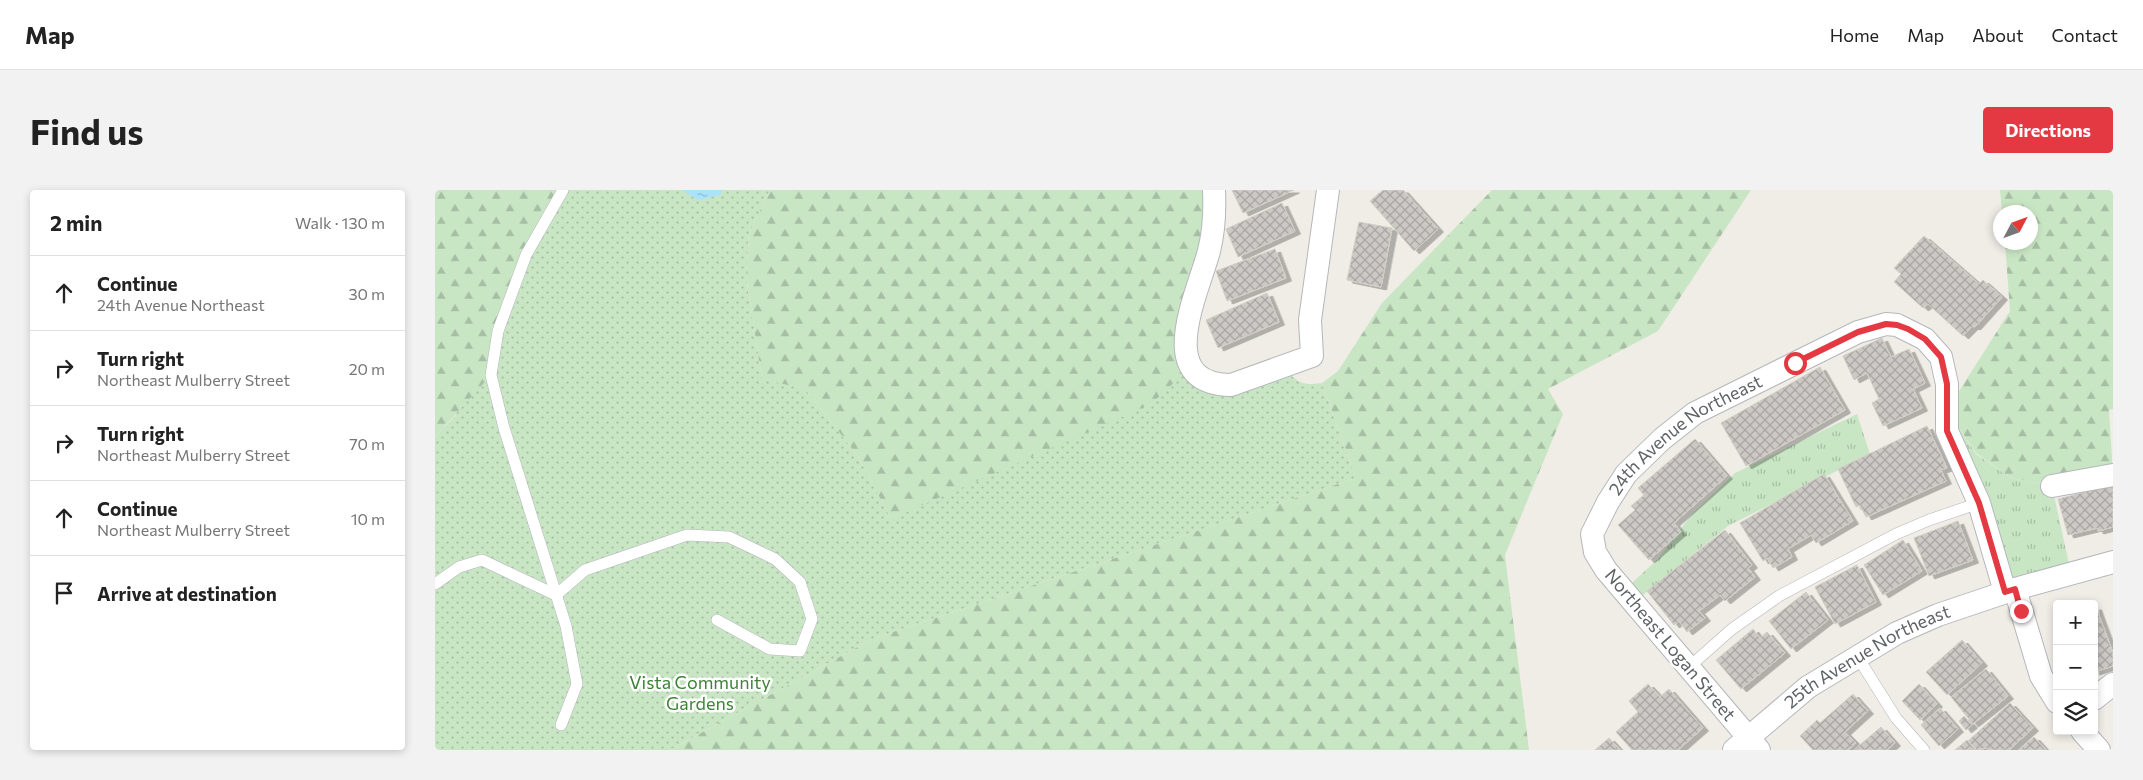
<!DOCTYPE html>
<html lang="en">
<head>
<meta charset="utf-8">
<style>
	:root { --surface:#fff; --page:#f2f2f2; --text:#222; --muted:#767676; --line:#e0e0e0; --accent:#e43942 }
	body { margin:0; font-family:Commissioner,sans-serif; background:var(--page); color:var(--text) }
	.controls { position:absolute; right:15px; bottom:15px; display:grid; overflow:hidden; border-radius:5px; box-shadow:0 2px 8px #0003 }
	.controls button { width:45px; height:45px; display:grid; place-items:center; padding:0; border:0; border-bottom:1px solid var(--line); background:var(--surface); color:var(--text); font:25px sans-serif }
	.compass { position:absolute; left:1558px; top:15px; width:45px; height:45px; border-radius:50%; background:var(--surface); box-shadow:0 2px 8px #0003; rotate:49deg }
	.stop { position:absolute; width:15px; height:15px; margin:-11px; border:4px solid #e43942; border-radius:50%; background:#fff }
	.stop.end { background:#e43942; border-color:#fff; box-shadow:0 1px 5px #0008 }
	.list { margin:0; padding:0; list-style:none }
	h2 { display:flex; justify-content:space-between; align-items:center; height:65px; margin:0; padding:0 20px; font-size:21px }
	h2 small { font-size:16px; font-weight:400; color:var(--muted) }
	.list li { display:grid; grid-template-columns:32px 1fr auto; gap:15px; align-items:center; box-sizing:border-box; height:75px; padding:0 20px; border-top:1px solid var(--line) }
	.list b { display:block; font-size:19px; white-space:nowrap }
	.list p { margin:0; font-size:16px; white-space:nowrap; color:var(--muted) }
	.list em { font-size:16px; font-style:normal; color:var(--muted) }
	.icon { flex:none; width:28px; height:28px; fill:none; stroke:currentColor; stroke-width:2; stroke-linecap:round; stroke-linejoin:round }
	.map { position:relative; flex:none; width:1678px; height:560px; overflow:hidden; border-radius:5px }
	header { display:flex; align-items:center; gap:30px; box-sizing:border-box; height:70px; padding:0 25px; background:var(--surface); border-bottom:1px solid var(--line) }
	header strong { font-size:24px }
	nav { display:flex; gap:28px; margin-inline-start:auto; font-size:18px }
	.intro { display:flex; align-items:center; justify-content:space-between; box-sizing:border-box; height:120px; padding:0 30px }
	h1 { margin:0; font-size:35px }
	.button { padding:12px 22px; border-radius:5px; background:var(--accent); color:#fff; font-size:18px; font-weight:700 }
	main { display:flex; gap:30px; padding:0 30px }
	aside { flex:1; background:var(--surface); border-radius:5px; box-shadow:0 2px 8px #0003 }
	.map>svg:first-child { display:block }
	.grass { fill:url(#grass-dots) }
	.forest { fill:url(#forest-firs) }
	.park { fill:url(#park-tufts) }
	.water { fill:url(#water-ripples) }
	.building { fill:url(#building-cross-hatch); stroke:#d4cec5; filter:url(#shadow) }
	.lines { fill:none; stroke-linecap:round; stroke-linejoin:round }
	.service-casing { stroke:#b4b7bb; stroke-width:12 }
	.minor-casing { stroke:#b4b7bb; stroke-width:24 }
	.service { stroke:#fff; stroke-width:11 }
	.minor { stroke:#fff; stroke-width:22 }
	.route { stroke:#e43942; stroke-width:6 }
	.labels { text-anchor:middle; stroke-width:5; stroke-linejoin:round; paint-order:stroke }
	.street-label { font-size:18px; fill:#5e6366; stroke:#fff }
	.park-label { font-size:18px; fill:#3f8338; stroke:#fff }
</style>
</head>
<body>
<header>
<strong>Map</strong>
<nav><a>Home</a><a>Map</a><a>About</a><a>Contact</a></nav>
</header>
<div class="intro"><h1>Find us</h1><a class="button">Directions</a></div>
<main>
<aside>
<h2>2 min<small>Walk · 130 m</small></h2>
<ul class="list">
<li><svg class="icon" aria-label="ahead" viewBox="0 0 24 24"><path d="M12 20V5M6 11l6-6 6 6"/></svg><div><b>Continue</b><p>24th Avenue Northeast</p></div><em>30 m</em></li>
<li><svg class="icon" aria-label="right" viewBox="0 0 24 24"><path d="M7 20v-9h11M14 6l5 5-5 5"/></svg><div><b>Turn right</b><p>Northeast Mulberry Street</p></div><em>20 m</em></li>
<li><svg class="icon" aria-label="right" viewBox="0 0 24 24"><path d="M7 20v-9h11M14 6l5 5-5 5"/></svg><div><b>Turn right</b><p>Northeast Mulberry Street</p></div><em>70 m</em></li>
<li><svg class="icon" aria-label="ahead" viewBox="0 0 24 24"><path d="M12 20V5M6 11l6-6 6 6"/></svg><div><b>Continue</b><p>Northeast Mulberry Street</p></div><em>10 m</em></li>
<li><svg class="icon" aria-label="arrive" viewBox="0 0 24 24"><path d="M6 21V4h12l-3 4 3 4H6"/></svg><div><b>Arrive at destination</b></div></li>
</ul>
</aside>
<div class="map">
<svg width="1678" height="560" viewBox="0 0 1678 560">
	<defs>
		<pattern id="grass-dots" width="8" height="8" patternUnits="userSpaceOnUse" patternTransform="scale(1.25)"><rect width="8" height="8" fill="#c9e6c4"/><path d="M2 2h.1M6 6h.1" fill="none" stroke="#a6bea3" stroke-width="1.8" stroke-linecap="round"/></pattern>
		<pattern id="forest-firs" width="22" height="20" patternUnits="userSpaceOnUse" patternTransform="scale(1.25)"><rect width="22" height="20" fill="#c9e6c4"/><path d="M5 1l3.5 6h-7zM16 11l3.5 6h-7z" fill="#a6bea3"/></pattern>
		<pattern id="park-tufts" width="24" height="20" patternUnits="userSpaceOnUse" patternTransform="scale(1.25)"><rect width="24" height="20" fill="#c9e6c4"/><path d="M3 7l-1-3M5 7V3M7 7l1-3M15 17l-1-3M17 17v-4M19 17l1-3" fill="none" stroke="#a6bea3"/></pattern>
		<pattern id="water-ripples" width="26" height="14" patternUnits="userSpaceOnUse" patternTransform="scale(1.25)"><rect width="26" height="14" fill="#aae3fc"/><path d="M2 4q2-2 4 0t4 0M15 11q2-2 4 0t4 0" fill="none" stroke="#8ebcd0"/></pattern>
		<pattern id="building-cross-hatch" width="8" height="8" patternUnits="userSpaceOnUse" patternTransform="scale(1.25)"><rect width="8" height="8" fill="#ccc8c4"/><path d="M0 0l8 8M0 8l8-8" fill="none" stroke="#a9a6a3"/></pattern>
		<filter id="shadow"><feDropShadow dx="5.5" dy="3" stdDeviation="0" flood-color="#0004"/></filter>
	</defs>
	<rect width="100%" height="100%" fill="#f0ede7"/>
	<path class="grass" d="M 128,0 L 335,0 L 314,44 L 311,86 L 327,188 L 370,199 L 423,266 L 456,329 L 753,171 L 771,189 L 855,184 C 865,195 873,195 887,193 L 921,288 L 437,449 L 235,560 L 0,560 L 0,247 L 20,226 L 91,65 Z"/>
	<g class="forest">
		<path d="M 0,0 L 128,0 L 90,65 L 56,185 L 0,247 Z"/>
		<path d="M 335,0 L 779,0 L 753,171 L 745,187 L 716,214 L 456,329 L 423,266 L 370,199 L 327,189 L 311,86 L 314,44 Z"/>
		<path d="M 1057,0 L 1316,0 L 1223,141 L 1113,199 L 1128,224 L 1070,365 L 1094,560 L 235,560 L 437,449 L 921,288 L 887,193 L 903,181 L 947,113 Z"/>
		<path d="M 1565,0 L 1678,0 L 1678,219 L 1674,220 L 1678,285 L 1617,296 L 1576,288 L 1541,263 L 1512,220 L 1575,121 L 1570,53 L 1596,52 L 1596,22 L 1567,22 Z"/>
	</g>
	<g class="park">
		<path d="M 1512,220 L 1541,264 L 1576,288 L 1617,296 L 1636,383 L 1580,399 Z"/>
		<path d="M 1422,224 L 1435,264 L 1293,336 L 1198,413 L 1188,401 L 1223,369 L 1257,324 L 1300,283 Z"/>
	</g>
	<path class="water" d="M 247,0 L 288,0 L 285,5 L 263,10 Z"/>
	<g class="building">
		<path d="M 797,0 L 859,0 L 808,23 Z"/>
		<path d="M 948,0 L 968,0 L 1003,39 L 979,61 L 935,11 Z"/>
		<path d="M 847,13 L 860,41 L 803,67 L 791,39 Z"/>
		<path d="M 924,32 L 957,38 L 946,97 L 912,90 Z"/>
		<path d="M 1489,46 L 1544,94 L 1548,90 L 1567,107 L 1540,137 L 1538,136 L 1528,146 L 1493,114 L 1488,118 L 1459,92 L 1466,84 L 1459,78 Z"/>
		<path d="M 840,59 L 851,88 L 792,111 L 781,81 Z"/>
		<path d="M 832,103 L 844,132 L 783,158 L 771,130 Z"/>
		<path d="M 1447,148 L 1456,167 L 1474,159 L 1490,193 L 1478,199 L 1487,218 L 1448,236 L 1437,213 L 1444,209 L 1432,183 L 1419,190 L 1408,166 Z"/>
		<path d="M 1385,177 L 1410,220 L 1311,276 L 1286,233 Z"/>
		<path d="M 1492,236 L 1512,278 L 1506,280 L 1511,291 L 1431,327 L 1425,315 L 1421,317 L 1403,279 Z"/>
		<path d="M 1260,249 L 1292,286 L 1239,333 L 1246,342 L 1214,370 L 1183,335 L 1200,320 L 1196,316 L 1209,305 L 1203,298 Z"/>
		<path d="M 1389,284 L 1418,331 L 1381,353 L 1376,345 L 1353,359 L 1357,367 L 1338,378 L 1332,368 L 1328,371 L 1305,333 Z"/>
		<path d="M 1678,295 L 1678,337 L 1663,341 L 1662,338 L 1633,345 L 1623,309 Z"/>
		<path d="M 1523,331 L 1538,370 L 1494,386 L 1479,348 Z"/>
		<path d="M 1290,340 L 1317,375 L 1313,378 L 1320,387 L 1290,411 L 1285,405 L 1264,421 L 1270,428 L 1252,442 L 1244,431 L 1239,435 L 1212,401 Z"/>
		<path d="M 1468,350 L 1487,381 L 1448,405 L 1429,375 Z"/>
		<path d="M 1422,375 L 1441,412 L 1400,434 L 1380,397 Z"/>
		<path d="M 1371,402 L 1393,430 L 1356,459 L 1334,431 Z"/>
		<path d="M 1659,417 L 1661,417 L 1678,463 L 1678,476 L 1659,482 Z"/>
		<path d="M 1318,439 L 1325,448 L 1332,442 L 1350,463 L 1306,499 L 1281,470 Z"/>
		<path d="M 1527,450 L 1547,473 L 1512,505 L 1491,482 Z"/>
		<path d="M 1551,479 L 1573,506 L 1538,534 L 1516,507 Z"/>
		<path d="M 1213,494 L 1225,507 L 1234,499 L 1268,538 L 1243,560 L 1197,560 L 1181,542 L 1203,522 L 1194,511 Z"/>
		<path d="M 1484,494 L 1502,514 L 1485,530 L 1467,511 Z"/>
		<path d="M 1418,504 L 1433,521 L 1410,542 L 1421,553 L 1413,560 L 1378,560 L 1365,546 L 1382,530 L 1385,533 Z"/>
		<path d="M 1575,513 L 1598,538 L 1574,560 L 1553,560 L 1551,558 L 1542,560 L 1533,551 Z"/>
		<path d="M 1505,518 L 1523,539 L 1504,556 L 1486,535 Z"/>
		<path d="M 1529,526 L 1537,535 L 1531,540 L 1524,531 Z"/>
		<path d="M 1446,537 L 1460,553 L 1452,560 L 1419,560 Z"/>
		<path d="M 1599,547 L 1611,560 L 1584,560 Z"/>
		<path d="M 1174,548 L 1185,560 L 1160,560 Z"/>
		<path d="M 1532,550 L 1540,560 L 1520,560 Z"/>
	</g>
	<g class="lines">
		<g class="service-casing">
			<g id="service">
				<path d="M 0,394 L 24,377 L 47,370 L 121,405 L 150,380 L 252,345 L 294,347 L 340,369 L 365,392 L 377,429 L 365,461 L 335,459 L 282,430"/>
				<path d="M 1422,466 L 1461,528 L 1489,560"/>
				<path d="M 1253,478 L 1297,439 L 1344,406 L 1461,344 L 1494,330 L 1544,313"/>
				<path d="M 126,535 L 142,494 L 131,436 L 69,238 L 56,185 L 63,141 L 91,65 L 128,0"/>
			</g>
		</g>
		<g class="minor-casing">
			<g id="minor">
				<path d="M 779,0 C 780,21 779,41 774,61 C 763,103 717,194 796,195 L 877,166 L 875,130 L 893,0"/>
				<path d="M 1617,296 L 1678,285"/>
				<path d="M 1580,399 L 1606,486 L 1622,512"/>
				<path d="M 1659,509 L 1678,494"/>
				<path d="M 1647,541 L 1664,560"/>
				<path id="s1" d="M 1299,560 L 1373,497 L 1462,443 L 1503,425 L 1580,399 L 1678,372"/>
				<path id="s2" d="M 1324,560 L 1171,380 L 1160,362 L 1157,344 L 1173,312 L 1191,284 L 1227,249 L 1260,223 L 1423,142 L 1451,134 L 1462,135 L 1490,149 L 1506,167 L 1512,194 L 1512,241 L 1544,313 L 1570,402"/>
			</g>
		</g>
		<use href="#service" class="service"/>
		<use href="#minor" class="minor"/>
	</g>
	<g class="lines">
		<path class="route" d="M 1360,173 L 1423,142 L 1451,134 L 1462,135 L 1473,139 L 1490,149 L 1506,167 L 1512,194 L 1512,241 L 1544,313 L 1570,402 L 1580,399 L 1586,421"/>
	</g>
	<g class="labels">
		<g class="street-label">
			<text dy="6" stroke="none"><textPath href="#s2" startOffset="416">24th Avenue Northeast</textPath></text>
			<text transform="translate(1235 455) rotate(50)" y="6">Northeast Logan Street</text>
			<text dy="6" stroke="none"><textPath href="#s1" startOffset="164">25th Avenue Northeast</textPath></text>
		</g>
		<g class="park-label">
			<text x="265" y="499">Vista Community<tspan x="265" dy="21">Gardens</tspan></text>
		</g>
	</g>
</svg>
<div class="controls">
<button>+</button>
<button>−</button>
<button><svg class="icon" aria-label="layers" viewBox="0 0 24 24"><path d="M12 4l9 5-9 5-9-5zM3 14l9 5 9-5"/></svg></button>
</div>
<svg class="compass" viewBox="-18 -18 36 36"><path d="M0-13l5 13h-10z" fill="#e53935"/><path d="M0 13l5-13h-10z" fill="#767676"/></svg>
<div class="stop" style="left:1360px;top:173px"></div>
<div class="stop end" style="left:1586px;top:421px"></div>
</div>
</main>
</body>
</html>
